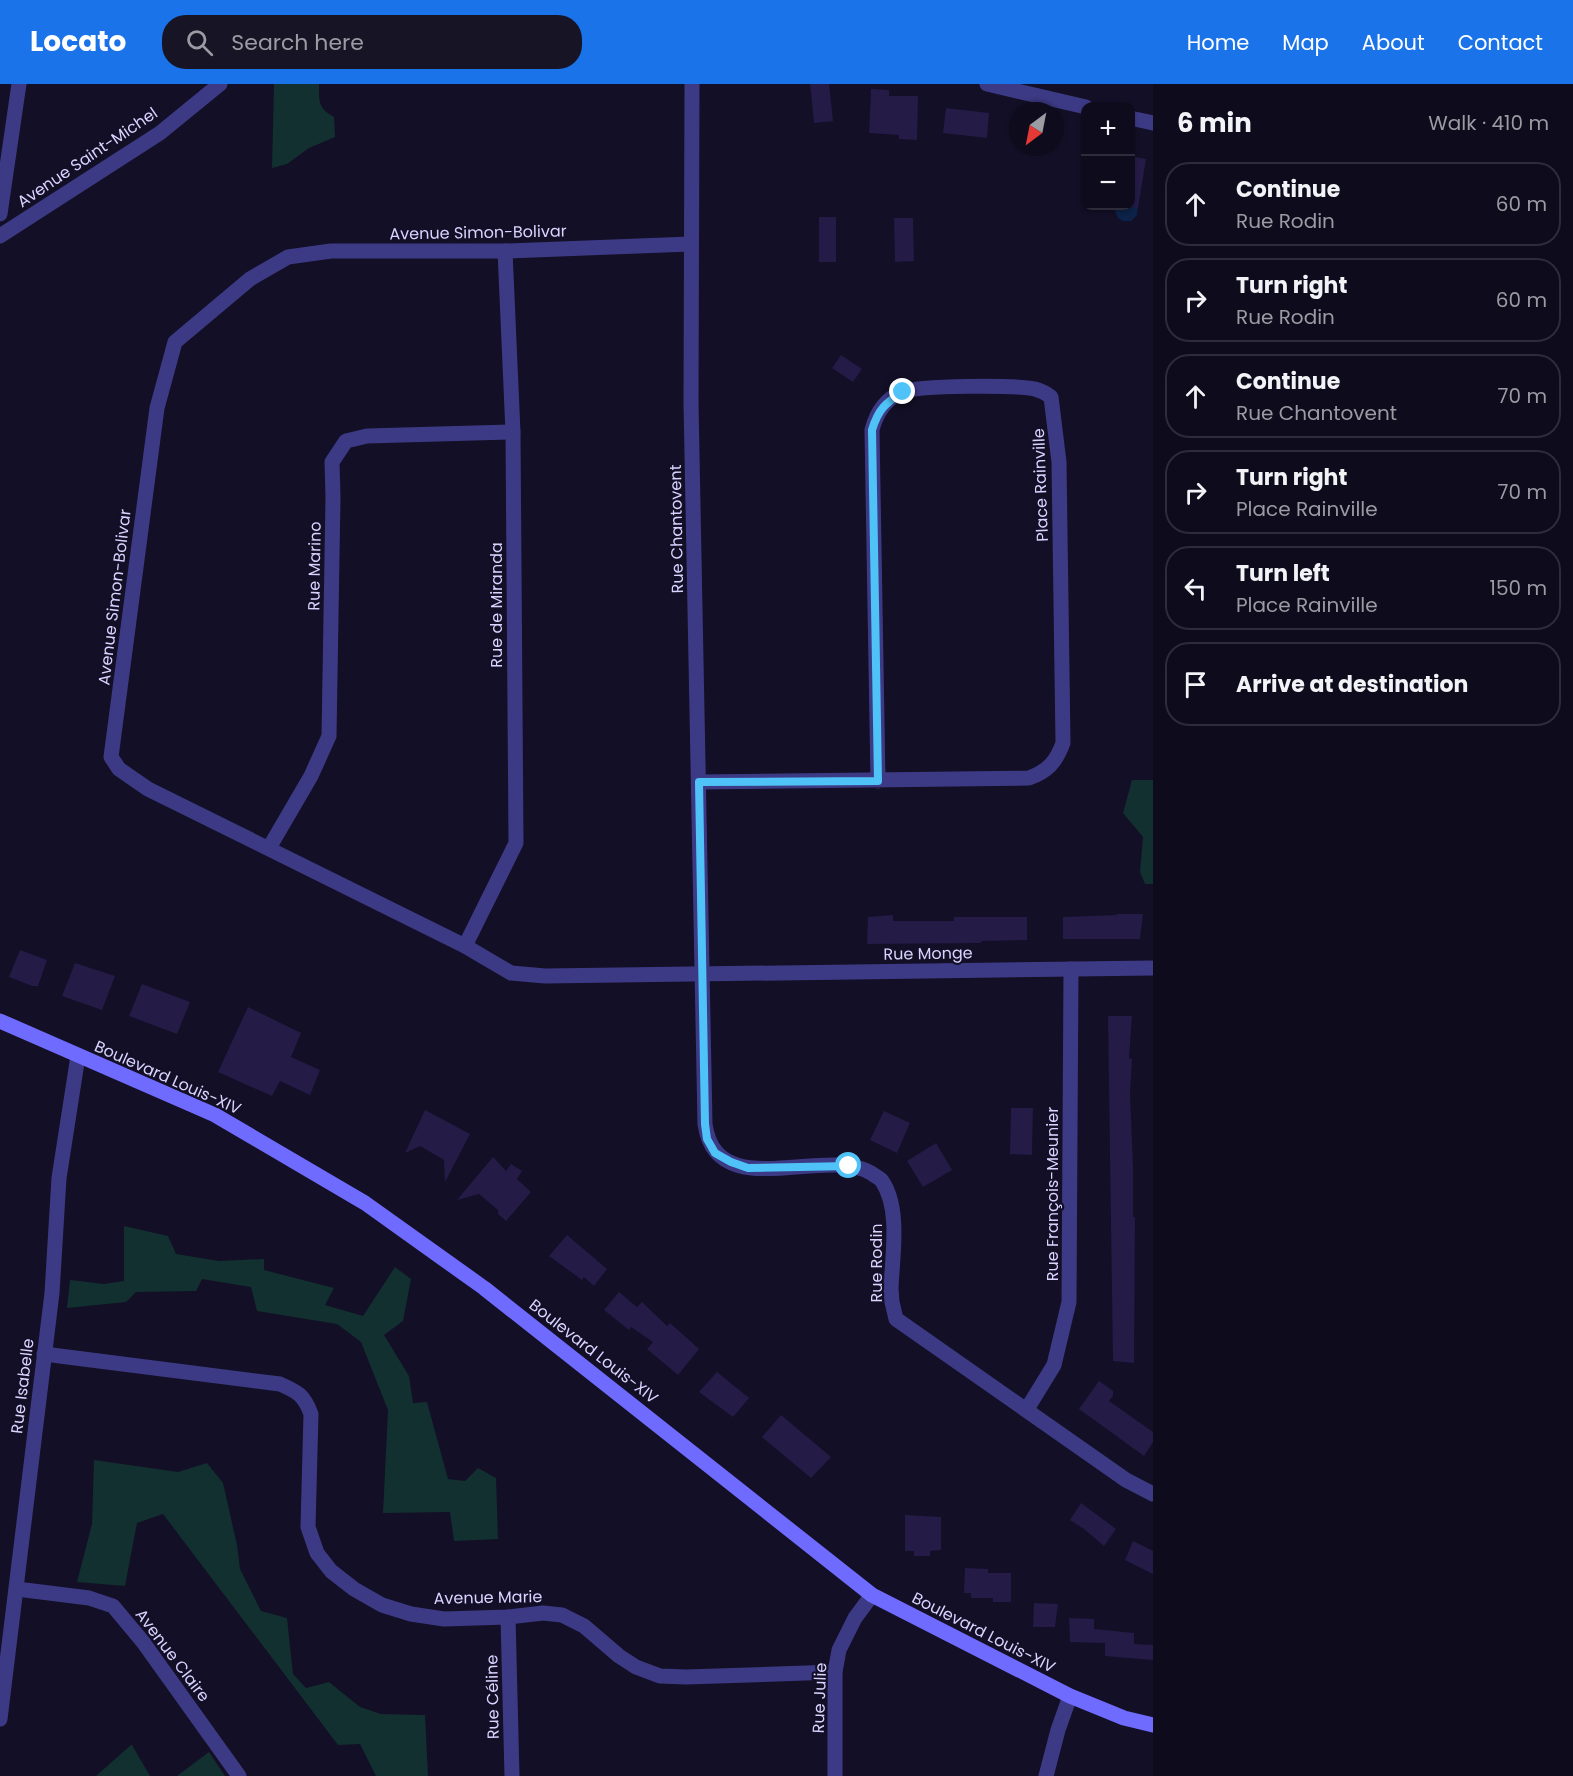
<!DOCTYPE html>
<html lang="en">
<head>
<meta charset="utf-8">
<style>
	:root { --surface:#0e0b1c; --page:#171425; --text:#f1f3f6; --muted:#9b9ba3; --line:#2e2b3b; --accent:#1a73e8 }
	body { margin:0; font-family:Poppins,sans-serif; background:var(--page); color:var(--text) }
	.controls { position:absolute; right:18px; top:18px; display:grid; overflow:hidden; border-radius:12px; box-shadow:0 2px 4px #0004 }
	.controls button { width:54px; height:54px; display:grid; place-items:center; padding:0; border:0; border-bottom:2px solid var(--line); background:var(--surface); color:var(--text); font:30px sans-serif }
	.compass { position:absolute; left:1009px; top:18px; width:54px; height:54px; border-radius:50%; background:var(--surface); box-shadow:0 2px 4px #0004; rotate:212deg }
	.stop { position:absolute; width:18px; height:18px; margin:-14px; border:4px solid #4fc3f7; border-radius:50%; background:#fff }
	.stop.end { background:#4fc3f7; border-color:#fff; box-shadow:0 2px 6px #0008 }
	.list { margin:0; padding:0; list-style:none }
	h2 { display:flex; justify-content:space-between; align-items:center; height:78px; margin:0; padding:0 24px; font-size:26px }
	h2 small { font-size:20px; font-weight:400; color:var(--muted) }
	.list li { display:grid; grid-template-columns:39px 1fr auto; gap:18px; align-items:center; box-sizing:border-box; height:84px; margin:0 12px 12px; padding:0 12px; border:2px solid var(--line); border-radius:24px }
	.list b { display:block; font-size:22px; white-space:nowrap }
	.list p { margin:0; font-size:20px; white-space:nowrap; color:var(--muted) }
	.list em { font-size:20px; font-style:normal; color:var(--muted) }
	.icon { flex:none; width:33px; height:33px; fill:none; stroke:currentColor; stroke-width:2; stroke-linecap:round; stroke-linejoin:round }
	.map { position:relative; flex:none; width:1153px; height:1692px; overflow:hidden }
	header { display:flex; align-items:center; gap:36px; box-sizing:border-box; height:84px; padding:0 30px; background:var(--accent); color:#fff }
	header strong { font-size:28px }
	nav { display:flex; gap:33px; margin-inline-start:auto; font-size:21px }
	.search { width:420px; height:54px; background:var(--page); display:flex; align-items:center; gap:15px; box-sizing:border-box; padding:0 21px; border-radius:24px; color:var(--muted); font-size:22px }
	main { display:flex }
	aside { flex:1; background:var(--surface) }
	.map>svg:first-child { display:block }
	.green { fill:#12302f }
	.water { fill:#0c2248 }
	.building { fill:#241b47 }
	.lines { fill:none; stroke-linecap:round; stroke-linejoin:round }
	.minor { stroke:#3d3a85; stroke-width:15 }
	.secondary { stroke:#6f6bff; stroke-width:15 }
	.route { stroke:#4fc3f7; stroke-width:8 }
	.labels { text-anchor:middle; stroke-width:4.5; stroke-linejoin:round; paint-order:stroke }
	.street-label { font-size:16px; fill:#d9d4ff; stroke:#130f26 }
</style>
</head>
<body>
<header>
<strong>Locato</strong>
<div class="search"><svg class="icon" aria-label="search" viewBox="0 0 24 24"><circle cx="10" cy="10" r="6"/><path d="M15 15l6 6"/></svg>Search here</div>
<nav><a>Home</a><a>Map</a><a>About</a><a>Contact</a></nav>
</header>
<main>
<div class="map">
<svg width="1153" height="1692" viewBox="0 0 1153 1692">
	<rect width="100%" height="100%" fill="#130f26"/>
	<g class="green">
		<path d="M 274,0 L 319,0 C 319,18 318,24 334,33 L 335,53 L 309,64 L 287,80 L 272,84 Z"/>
		<path d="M 1132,696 L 1153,696 L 1153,800 L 1145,800 L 1140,788 L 1143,753 L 1123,729 Z"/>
		<path d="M 124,1142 L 168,1152 L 176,1170 L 219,1177 L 264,1175 L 264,1186 L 334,1204 L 325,1221 L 363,1232 L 395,1183 L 411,1195 L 403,1237 L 384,1251 L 409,1292 L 413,1319 L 427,1318 L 448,1395 L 465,1397 L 478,1384 L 496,1394 L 498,1455 L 454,1457 L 450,1428 L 383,1429 L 388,1326 L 361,1258 L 337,1240 L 257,1227 L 251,1203 L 202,1195 L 196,1207 L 136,1208 L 126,1218 L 67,1224 L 70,1196 L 104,1200 L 124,1197 Z"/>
		<path d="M 94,1376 L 178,1388 L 207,1379 L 223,1399 L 237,1461 L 240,1485 L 261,1527 L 287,1534 L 293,1590 L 306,1604 L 329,1598 L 360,1623 L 381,1630 L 425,1631 L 428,1692 L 376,1692 L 360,1660 L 338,1661 L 163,1430 L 137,1439 L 125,1502 L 77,1498 L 92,1440 Z"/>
		<path d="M 132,1661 L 150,1692 L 96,1692 L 131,1661 Z"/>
		<path d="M 209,1668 L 225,1692 L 177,1692 Z"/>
	</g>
	<path class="water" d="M 1131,115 L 1138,123 L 1137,131 L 1131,137 L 1123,137 L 1118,134 L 1115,127 L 1116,122 L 1130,122 Z"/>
	<g class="building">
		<path d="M 810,0 L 829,0 L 833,37 L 814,39 Z"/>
		<path d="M 871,5 L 889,6 L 889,12 L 918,12 L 917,56 L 899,55 L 899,51 L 869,49 Z"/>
		<path d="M 946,24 L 989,29 L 987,54 L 943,49 Z"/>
		<path d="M 1131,72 L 1146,75 L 1138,124 L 1131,123 Z"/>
		<rect x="819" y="133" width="17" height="45"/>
		<path d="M 894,134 L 913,134 L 914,177 L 895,178 Z"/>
		<path d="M 841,271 L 862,285 L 853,298 L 832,284 Z"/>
		<path d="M 1117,830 L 1143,830 L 1140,855 L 1063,855 L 1063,833 L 1117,831 Z"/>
		<path d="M 893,831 L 893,837 L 954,837 L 954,833 L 1027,833 L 1027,856 L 981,857 L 981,859 L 867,860 L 868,833 Z"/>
		<path d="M 20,866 L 47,876 L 38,902 L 32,902 L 9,893 Z"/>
		<path d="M 75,879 L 115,892 L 102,926 L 62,912 Z"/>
		<path d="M 142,900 L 190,918 L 177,950 L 129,932 Z"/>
		<path d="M 248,923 L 301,949 L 291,973 L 320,986 L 310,1011 L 280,997 L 272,1012 L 218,988 Z"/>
		<path d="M 1108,932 L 1132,932 L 1129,974 L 1132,975 L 1130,1010 L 1133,1082 L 1133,1133 L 1135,1133 L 1134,1279 L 1113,1277 Z"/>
		<path d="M 1011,1024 L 1033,1024 L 1032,1071 L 1010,1070 Z"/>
		<path d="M 425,1026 L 470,1050 L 445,1098 L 444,1076 L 420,1062 L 405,1069 Z"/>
		<path d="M 884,1027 L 910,1039 L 897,1069 L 870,1056 Z"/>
		<path d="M 936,1059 L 952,1086 L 923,1103 L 907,1077 Z"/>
		<path d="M 493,1073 L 506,1087 L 511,1080 L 522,1087 L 517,1095 L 531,1108 L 506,1137 L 498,1130 L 498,1126 L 479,1110 L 457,1116 Z"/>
		<path d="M 567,1151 L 607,1185 L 594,1202 L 584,1193 L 582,1196 L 549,1172 Z"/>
		<path d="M 619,1208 L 637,1223 L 642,1218 L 667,1242 L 670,1239 L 699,1265 L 678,1291 L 647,1265 L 653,1258 L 631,1243 L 629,1246 L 604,1226 Z"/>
		<path d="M 717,1288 L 749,1314 L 733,1333 L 699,1308 Z"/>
		<path d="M 1099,1297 L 1113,1307 L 1113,1312 L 1109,1317 L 1153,1348 L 1153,1358 L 1144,1372 L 1079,1325 Z"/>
		<path d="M 781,1331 L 831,1373 L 811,1394 L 762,1353 Z"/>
		<path d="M 1081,1419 L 1116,1445 L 1104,1462 L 1084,1445 L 1070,1436 Z"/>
		<path d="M 905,1431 L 941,1433 L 941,1466 L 930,1467 L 930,1472 L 914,1472 L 914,1467 L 905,1467 Z"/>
		<path d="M 1133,1457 L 1153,1467 L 1153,1490 L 1125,1476 Z"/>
		<path d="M 965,1484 L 988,1485 L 988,1489 L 1011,1489 L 1011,1518 L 993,1518 L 993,1514 L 971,1514 L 971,1509 L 964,1509 Z"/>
		<path d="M 1034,1519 L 1058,1520 L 1055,1543 L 1033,1543 Z"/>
		<path d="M 1069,1534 L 1094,1535 L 1094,1545 L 1134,1549 L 1134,1560 L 1153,1561 L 1153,1576 L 1105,1572 L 1105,1559 L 1070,1558 Z"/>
	</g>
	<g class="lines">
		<g class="minor">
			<path d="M 692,0 L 691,319 L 705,1040 C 716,1121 825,1061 871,1089 C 875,1092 880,1094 882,1097 C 901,1125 892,1173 891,1205 L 892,1218 L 896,1235 L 1126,1396 L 1153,1410"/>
			<path d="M 987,0 L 1086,23"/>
			<path d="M 1130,34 L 1153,39"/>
			<path d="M 0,130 L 19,0"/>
			<path d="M 0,152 L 160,49 L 220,0"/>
			<path d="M 691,160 L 505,167 L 331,167 L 288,173 L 250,195 L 175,258 L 157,324 L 111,673 L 119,685 L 148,705 L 465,862 L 511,889 L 545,892 L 1153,884"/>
			<path d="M 699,698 L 1029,694 C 1048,687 1056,678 1063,659 L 1059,378 L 1051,313 C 1046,309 1042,307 1035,305 C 1015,301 920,301 902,308 C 885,315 876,330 872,346 L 878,697"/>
			<path d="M 269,764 L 311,692 L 329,652 L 333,413 L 332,378 L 346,357 L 367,352 L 513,348"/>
			<path d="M 465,862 L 516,759 L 513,348 L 505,167"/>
			<path d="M 44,1270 L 280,1300 C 298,1308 304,1311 311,1330 L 308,1443 L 317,1469 L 331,1487 L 354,1505 L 382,1521 L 411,1530 L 444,1535 L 508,1533 L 543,1529 L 562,1531 L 584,1542 L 619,1572 L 636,1583 L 660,1592 L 686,1593 L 835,1588"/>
			<path d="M 1027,1325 L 1054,1281 L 1069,1218 L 1071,885"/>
			<path d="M 17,1505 L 89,1514 L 113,1522 L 143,1558 L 239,1692"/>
			<path d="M 508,1533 L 512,1692"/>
			<path d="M 0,1635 L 52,1209 L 59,1094 L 78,972"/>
			<path d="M 835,1692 L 835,1588 L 839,1566 L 855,1534 L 872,1511"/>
			<path d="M 1046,1692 L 1058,1646 L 1070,1612"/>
		</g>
		<path class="secondary" d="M 0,937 L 215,1031 L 365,1119 L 484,1204 L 872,1511 L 1070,1612 L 1124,1634 L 1153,1641"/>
	</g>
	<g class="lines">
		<path class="route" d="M 849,1082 L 748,1084 L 731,1078 L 715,1069 L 707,1055 L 705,1040 L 699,698 L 878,697 L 872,346 C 878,326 885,319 903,308"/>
	</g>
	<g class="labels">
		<g class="street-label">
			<text transform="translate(87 73) rotate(-34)" y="6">Avenue Saint-Michel</text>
			<text transform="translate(478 148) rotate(-1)" y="6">Avenue Simon-Bolivar</text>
			<text transform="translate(1040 401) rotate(-92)" y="6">Place Rainville</text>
			<text transform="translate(676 445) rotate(-91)" y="6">Rue Chantovent</text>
			<text transform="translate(314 482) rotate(-89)" y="6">Rue Marino</text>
			<text transform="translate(114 513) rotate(-83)" y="6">Avenue Simon-Bolivar</text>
			<text transform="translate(496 521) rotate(-90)" y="6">Rue de Miranda</text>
			<text transform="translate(928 869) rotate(-1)" y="6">Rue Monge</text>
			<text transform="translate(168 993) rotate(24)" y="6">Boulevard Louis-XIV</text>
			<text transform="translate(1052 1110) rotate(-90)" y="6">Rue François-Meunier</text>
			<text transform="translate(876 1179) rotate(-90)" y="6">Rue Rodin</text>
			<text transform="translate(594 1267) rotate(38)" y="6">Boulevard Louis-XIV</text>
			<text transform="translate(22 1302) rotate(-83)" y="6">Rue Isabelle</text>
			<text transform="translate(488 1513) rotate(-1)" y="6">Avenue Marie</text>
			<text transform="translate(984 1548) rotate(27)" y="6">Boulevard Louis-XIV</text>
			<text transform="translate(173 1571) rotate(53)" y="6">Avenue Claire</text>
			<text transform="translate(492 1613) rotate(-91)" y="6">Rue Céline</text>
			<text transform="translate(819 1614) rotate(-88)" y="6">Rue Julie</text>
		</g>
	</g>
</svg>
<div class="controls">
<button>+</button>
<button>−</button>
</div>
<svg class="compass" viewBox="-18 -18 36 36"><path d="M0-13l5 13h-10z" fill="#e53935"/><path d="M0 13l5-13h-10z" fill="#9b9ba3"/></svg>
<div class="stop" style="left:849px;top:1082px"></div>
<div class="stop end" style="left:903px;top:308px"></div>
</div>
<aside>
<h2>6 min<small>Walk · 410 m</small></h2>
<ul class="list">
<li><svg class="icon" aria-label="ahead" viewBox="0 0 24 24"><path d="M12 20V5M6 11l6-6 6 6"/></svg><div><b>Continue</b><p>Rue Rodin</p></div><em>60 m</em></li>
<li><svg class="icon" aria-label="right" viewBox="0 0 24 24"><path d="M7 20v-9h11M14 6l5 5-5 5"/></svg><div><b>Turn right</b><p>Rue Rodin</p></div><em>60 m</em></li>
<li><svg class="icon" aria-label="ahead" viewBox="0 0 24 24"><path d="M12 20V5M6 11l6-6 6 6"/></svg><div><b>Continue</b><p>Rue Chantovent</p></div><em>70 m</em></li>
<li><svg class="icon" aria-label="right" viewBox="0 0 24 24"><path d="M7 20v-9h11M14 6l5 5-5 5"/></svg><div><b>Turn right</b><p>Place Rainville</p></div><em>70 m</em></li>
<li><svg class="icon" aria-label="left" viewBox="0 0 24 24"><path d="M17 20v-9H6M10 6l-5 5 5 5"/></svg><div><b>Turn left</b><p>Place Rainville</p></div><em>150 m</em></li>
<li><svg class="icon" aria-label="arrive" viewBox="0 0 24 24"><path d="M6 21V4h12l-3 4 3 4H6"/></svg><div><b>Arrive at destination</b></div></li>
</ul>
</aside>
</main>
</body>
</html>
